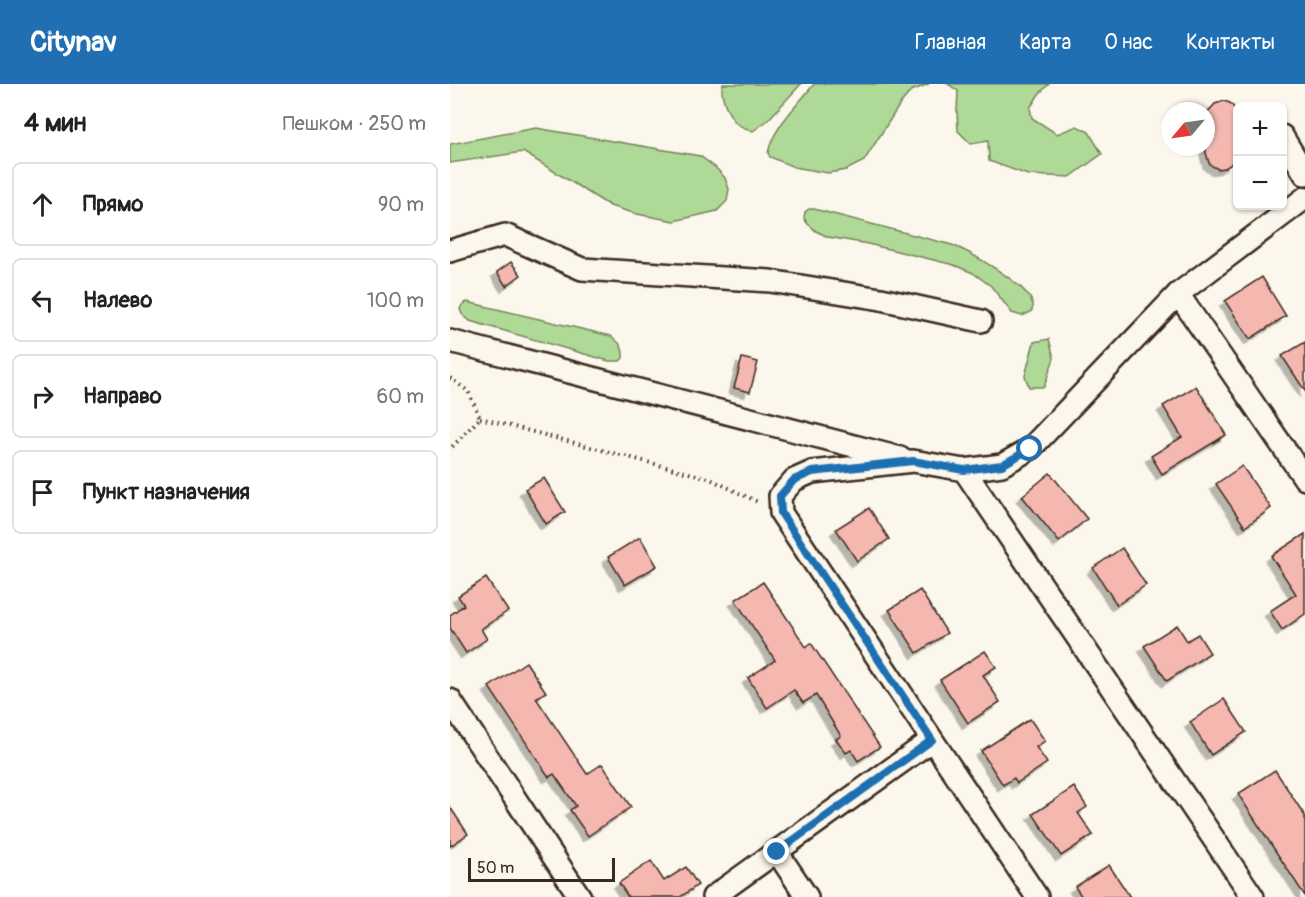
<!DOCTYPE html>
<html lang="ru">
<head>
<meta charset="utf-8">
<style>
	:root { --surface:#fff; --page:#f6f6f6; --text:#222; --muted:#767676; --line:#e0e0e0; --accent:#1f6fb2 }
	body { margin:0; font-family:Pangolin,sans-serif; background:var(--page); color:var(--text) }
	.controls { position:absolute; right:18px; top:18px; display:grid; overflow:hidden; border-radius:9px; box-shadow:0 2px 4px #0004 }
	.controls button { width:54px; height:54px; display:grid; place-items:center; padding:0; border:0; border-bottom:2px solid var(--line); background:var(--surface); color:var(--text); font:30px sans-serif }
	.compass { position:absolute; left:711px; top:18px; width:54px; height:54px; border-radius:50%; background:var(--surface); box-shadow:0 2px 4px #0004; rotate:241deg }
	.scale { position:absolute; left:18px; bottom:15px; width:147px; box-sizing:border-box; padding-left:6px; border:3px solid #3b2a1e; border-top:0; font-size:16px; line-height:21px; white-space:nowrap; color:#3b2a1e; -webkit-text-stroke:4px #fbf7ec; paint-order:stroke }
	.stop { position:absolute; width:18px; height:18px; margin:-14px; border:4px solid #1f6fb2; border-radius:50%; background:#fff }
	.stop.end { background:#1f6fb2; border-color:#fff; box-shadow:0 2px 6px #0008 }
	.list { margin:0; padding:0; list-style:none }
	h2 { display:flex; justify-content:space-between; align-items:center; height:78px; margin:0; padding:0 24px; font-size:26px }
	h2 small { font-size:20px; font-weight:400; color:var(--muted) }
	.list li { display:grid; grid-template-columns:39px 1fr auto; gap:18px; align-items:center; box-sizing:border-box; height:84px; margin:0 12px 12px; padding:0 12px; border:2px solid var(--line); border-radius:9px }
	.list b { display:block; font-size:22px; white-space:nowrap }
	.list em { font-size:20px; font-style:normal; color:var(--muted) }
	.icon { flex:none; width:33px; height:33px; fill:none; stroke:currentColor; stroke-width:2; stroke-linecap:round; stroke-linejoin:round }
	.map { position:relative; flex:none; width:855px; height:813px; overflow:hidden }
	header { display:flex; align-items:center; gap:36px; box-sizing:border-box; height:84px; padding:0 30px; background:var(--accent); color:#fff }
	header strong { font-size:28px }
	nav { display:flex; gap:33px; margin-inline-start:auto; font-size:21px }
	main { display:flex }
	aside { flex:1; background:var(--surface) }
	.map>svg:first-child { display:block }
	.green { fill:#afd997; stroke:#75825a; stroke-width:1.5 }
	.building { fill:#f4b8b0; stroke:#3b2a1e; stroke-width:1.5; filter:url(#shadow) }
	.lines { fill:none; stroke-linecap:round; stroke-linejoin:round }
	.minor-casing { stroke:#3b2a1e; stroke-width:26 }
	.path { stroke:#3b2a1e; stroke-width:4; stroke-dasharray:1.5 4.5; stroke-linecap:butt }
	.minor { stroke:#fbf7ec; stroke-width:21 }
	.route { stroke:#1f6fb2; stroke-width:8 }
</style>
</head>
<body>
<header>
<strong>Citynav</strong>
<nav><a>Главная</a><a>Карта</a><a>О нас</a><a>Контакты</a></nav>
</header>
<main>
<aside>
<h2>4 мин<small>Пешком · 250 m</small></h2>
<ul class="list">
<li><svg class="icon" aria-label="ahead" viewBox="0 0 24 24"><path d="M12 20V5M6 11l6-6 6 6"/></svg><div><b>Прямо</b></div><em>90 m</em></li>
<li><svg class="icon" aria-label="left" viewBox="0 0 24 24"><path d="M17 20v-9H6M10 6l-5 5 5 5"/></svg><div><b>Налево</b></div><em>100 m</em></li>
<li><svg class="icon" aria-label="right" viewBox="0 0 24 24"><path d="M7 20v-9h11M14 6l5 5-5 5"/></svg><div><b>Направо</b></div><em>60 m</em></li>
<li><svg class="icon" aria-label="arrive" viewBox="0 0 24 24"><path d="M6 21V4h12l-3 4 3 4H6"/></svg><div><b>Пункт назначения</b></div></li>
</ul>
</aside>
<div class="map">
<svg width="855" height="813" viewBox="0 0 855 813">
	<defs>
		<filter id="shadow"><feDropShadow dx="-5.5" dy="5.5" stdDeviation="0" flood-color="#0004"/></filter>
	</defs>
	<rect width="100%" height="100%" fill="#fbf7ec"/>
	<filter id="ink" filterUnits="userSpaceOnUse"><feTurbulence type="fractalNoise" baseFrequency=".0167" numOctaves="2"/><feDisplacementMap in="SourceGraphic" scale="12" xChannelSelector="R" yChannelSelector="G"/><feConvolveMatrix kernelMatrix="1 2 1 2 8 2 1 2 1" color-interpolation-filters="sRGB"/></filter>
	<g filter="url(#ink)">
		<g class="green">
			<path d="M 273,0 L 351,0 L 317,37 L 303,47 C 299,45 293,44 289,41 C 279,35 269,10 273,0 Z"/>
			<path d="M 364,0 L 479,0 L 461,7 L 450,20 L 414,77 L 396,86 L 378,89 L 344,83 L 320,73 L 318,69 C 323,43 348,21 364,0 Z"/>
			<path d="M 498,0 L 599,0 L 589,10 L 580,24 L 582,34 L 607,50 L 627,42 L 639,48 L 652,70 L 620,93 L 578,91 L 539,77 L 538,57 L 521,60 L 508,47 L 507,26 L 508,7 Z"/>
			<path d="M 86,44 L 250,72 L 266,84 L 275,94 L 279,105 L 277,117 L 267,127 L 224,137 L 187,130 L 160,122 L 73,68 L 0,79 L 0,60 Z"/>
			<path d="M 359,125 L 364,125 L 502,161 C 520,168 576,200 582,218 C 584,223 583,223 581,228 L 572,232 L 562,229 L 541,202 L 523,189 L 504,181 L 418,160 L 378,153 L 366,147 L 357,139 L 354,134 L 355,128 Z"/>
			<path d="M 17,218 L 161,252 C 169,258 174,263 173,274 L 170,277 L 159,277 L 20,237 L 12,230 L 10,225 L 12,221 Z"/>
			<path d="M 599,255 L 604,274 L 594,303 L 579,303 L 575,292 L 584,258 Z"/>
		</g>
		<g class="building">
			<path d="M 774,17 L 780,19 L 788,28 L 788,70 L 780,81 L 775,84 L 768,85 L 762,82 L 759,79 L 756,69 L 756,30 L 765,20 Z"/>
			<path d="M 61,178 L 71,191 L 56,202 L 47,188 Z"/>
			<path d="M 812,193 L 836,232 L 800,255 L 775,217 Z"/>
			<path d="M 855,258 L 855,307 L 832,272 Z"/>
			<path d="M 292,274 L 308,278 L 300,308 L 284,304 Z"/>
			<path d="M 746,302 L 776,351 L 712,390 L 701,372 L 732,353 L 713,322 Z"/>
			<path d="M 792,382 L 821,424 L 795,443 L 766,400 Z"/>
			<path d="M 600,389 L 637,435 L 609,458 L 572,412 Z"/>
			<path d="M 94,394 L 115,428 L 96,440 L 75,405 Z"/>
			<path d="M 419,424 L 439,455 L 407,477 L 386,445 Z"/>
			<path d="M 855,450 L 855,530 L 832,546 L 820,527 L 846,510 L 821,472 Z"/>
			<path d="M 190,453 L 207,482 L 175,501 L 158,473 Z"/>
			<path d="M 672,464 L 696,501 L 667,521 L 643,484 Z"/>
			<path d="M 36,494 L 58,527 L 31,545 L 37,555 L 16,569 L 0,544 L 0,531 L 14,521 L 8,512 Z"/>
			<path d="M 313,498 L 356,563 L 361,559 L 430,663 L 408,677 L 401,666 L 396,669 L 386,655 L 391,652 L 366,611 L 353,619 L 344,606 L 317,624 L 298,594 L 325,576 L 285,516 Z"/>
			<path d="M 470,506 L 497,549 L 467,569 L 439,526 Z"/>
			<path d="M 727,541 L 737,557 L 748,550 L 760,569 L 717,597 L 694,562 Z"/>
			<path d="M 535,567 L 546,583 L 533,591 L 550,618 L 518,639 L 490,596 Z"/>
			<path d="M 76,578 L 96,608 L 86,614 L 137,690 L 152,680 L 181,723 L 138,752 L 120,726 L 126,722 L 104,690 L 99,693 L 39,603 Z"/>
			<path d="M 774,615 L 796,648 L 761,671 L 740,638 Z"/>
			<path d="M 580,635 L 595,657 L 586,663 L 597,679 L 567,699 L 564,694 L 553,701 L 531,667 Z"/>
			<path d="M 825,686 L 855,732 L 855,812 L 788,710 Z"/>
			<path d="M 624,703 L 637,723 L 628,729 L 643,751 L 611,772 L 583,730 Z"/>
			<path d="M 0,723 L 18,750 L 0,762 Z"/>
			<path d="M 201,777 L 214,797 L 236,783 L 248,801 L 230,813 L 178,813 L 169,799 Z"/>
			<path d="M 659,781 L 680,813 L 632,813 L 625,803 Z"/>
		</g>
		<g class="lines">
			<g class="minor-casing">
				<g id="minor">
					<path d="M 832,52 L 855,90"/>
					<path d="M 0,167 L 55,151 L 132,185 L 320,197 L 431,215 L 531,237"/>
					<path d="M 728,210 L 855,395"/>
					<path d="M 0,257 L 450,374"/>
					<path d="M 514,386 L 803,813"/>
					<path d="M 0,616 L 130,813"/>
					<path d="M 327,768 L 357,813"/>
					<path d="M 263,813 L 482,656"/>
					<path d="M 587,813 L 331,429 L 330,412 L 344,396 L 362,388 L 463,377 L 514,386 L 552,381 L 580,365 L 728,210 L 855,114"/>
				</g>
			</g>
			<g class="path">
				<path d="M 0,294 L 18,307 L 30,334 L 0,365"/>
				<path d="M 30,334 L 258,394 L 310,419"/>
			</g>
			<use href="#minor" class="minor"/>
		</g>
	</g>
	<g class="lines" filter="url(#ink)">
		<path class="route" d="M 327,768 L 482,656 L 331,429 L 330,412 L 344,396 L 362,388 L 463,377 L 514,386 L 552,381 L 580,365"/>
	</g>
</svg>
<div class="controls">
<button>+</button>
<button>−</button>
</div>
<svg class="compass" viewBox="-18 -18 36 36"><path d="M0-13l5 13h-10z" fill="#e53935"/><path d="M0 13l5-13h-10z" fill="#767676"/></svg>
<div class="scale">50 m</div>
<div class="stop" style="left:580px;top:365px"></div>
<div class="stop end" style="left:327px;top:768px"></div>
</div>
</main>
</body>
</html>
